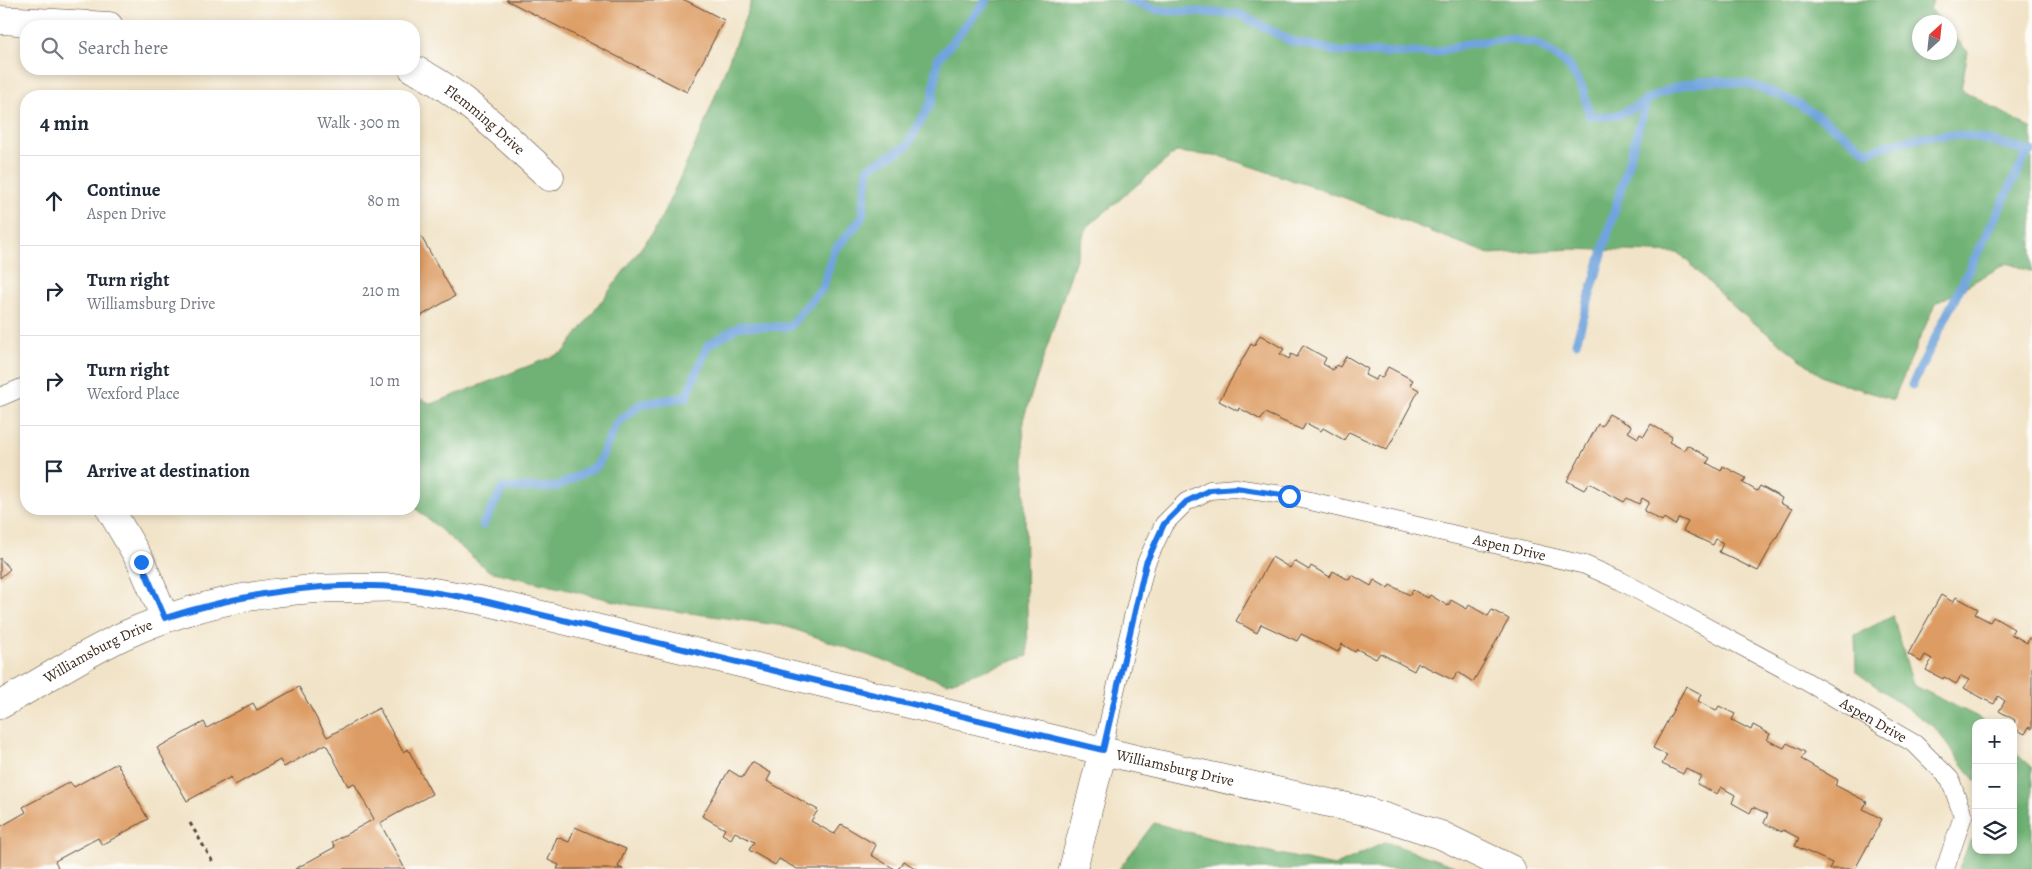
<!DOCTYPE html>
<html lang="en">
<head>
<meta charset="utf-8">
<style>
	:root { --surface:#fff; --page:#f2f2f3; --text:#1f2937; --muted:#747a83; --line:#e0e1e3 }
	body { margin:0; font-family:Alegreya,serif; background:var(--page); color:var(--text) }
	.controls { position:absolute; right:15px; bottom:15px; display:grid; overflow:hidden; border-radius:10px; box-shadow:0 2px 8px #0003 }
	.controls button { width:45px; height:45px; display:grid; place-items:center; padding:0; border:0; border-bottom:1px solid var(--line); background:var(--surface); color:var(--text); font:25px sans-serif }
	.compass { position:absolute; left:1912px; top:15px; width:45px; height:45px; border-radius:50%; background:var(--surface); box-shadow:0 2px 8px #0003; rotate:27deg }
	.stop { position:absolute; width:15px; height:15px; margin:-11px; border:4px solid #1a73e8; border-radius:50%; background:#fff }
	.stop.end { background:#1a73e8; border-color:#fff; box-shadow:0 1px 5px #0008 }
	.list { margin:0; padding:0; list-style:none }
	h2 { display:flex; justify-content:space-between; align-items:center; height:65px; margin:0; padding:0 20px; font-size:21px }
	h2 small { font-size:16px; font-weight:400; color:var(--muted) }
	.list li { display:grid; grid-template-columns:32px 1fr auto; gap:15px; align-items:center; box-sizing:border-box; height:90px; padding:0 20px; border-top:1px solid var(--line) }
	.list b { display:block; font-size:19px; white-space:nowrap }
	.list p { margin:0; font-size:16px; white-space:nowrap; color:var(--muted) }
	.list em { font-size:16px; font-style:normal; color:var(--muted) }
	.icon { flex:none; width:28px; height:28px; fill:none; stroke:currentColor; stroke-width:2; stroke-linecap:round; stroke-linejoin:round }
	.map { position:relative; flex:none; width:2032px; height:869px; overflow:hidden }
	.search { position:absolute; background:var(--surface); box-shadow:0 2px 8px #0003; left:20px; top:20px; width:400px; height:55px; display:flex; align-items:center; gap:12px; box-sizing:border-box; padding:0 18px; border-radius:20px; color:var(--muted); font-size:19px }
	.panel { position:absolute; background:var(--surface); box-shadow:0 2px 8px #0003; left:20px; top:90px; width:400px; height:425px; border-radius:20px }
	.map>svg:first-child { display:block }
	.forest { fill:#70b275; stroke:#566e4a }
	.lines { fill:none; stroke-linecap:round; stroke-linejoin:round }
	.stream { stroke:#71a4dc; stroke-width:9 }
	.building { fill:#dd9c64 }
	.lane-casing { stroke:#564637; stroke-width:19 }
	.street-casing { stroke:#564637; stroke-width:29 }
	.path { stroke:#564637; stroke-width:3; stroke-dasharray:4 4; stroke-linecap:butt }
	.lane { stroke:#fff; stroke-width:18 }
	.street { stroke:#fff; stroke-width:28 }
	.route { stroke:#1a73e8; stroke-width:6 }
	.labels { text-anchor:middle; stroke-width:4; stroke-linejoin:round; paint-order:stroke }
	.street-label { font-size:15px; fill:#3b2a1e; stroke:#fdfcf7 }
</style>
</head>
<body>
<div class="map">
<svg width="2032" height="869" viewBox="0 0 2032 869">
	<rect width="100%" height="100%" fill="#fdfcf7"/>
	<filter id="ink" filterUnits="userSpaceOnUse"><feTurbulence type="fractalNoise" baseFrequency=".02" numOctaves="2"/><feDisplacementMap in="SourceGraphic" scale="10" xChannelSelector="R" yChannelSelector="G"/><feConvolveMatrix kernelMatrix="1 2 1 2 8 2 1 2 1" color-interpolation-filters="sRGB"/></filter>
	<filter id="wash" filterUnits="userSpaceOnUse"><feTurbulence type="fractalNoise" baseFrequency=".0096" numOctaves="4" result="noise"/><feDisplacementMap in="SourceGraphic" scale="20" xChannelSelector="R" yChannelSelector="G"/><feGaussianBlur stdDeviation="1.12" result="paint"/><feColorMatrix in="noise" values="0 0 0 0 0 0 0 0 0 0 0 0 0 0 0 0 0 1.4 0 .05"/><feComposite in="paint" operator="in"/></filter>
	<g filter="url(#wash)">
		<rect width="100%" height="100%" fill="#f1e3c7"/>
		<g class="forest">
			<path d="M 752,0 L 1934,0 L 1930,8 L 1942,22 L 1920,22 L 1920,52 L 1950,52 L 1950,31 L 1968,52 L 1961,89 L 2032,129 L 2032,272 L 2007,263 L 1935,304 L 1893,400 L 1823,377 L 1735,308 L 1679,253 L 1572,249 L 1489,254 L 1345,198 L 1223,157 L 1176,152 L 1086,228 L 1023,420 L 1028,656 L 947,683 L 785,626 L 631,605 L 489,571 L 415,508 L 414,396 L 432,404 L 564,352 L 658,225 L 702,130 Z"/>
			<path d="M 1893,616 L 1913,685 L 1978,717 L 1984,723 L 1976,723 L 1976,782 L 1935,728 L 1856,672 L 1855,635 Z"/>
			<path d="M 2013,751 L 2032,768 L 2032,869 L 1959,869 L 1970,841 L 1976,835 L 1976,850 L 2013,850 Z"/>
			<path d="M 1154,823 L 1233,844 L 1334,866 L 1386,842 L 1463,869 L 1119,869 Z"/>
		</g>
		<g class="lines">
			<g class="stream">
				<path d="M 1126,0 L 1158,10 L 1239,14 L 1291,41 L 1340,52 L 1431,53 L 1466,44 L 1508,39 L 1538,44 L 1567,64 L 1582,87 L 1590,116 C 1599,116 1610,117 1617,115 C 1638,108 1655,93 1676,87 C 1751,64 1811,109 1867,152 C 1898,141 1934,132 1967,136 C 1989,139 2011,147 2032,152"/>
				<path d="M 1576,343 L 1647,99"/>
				<path d="M 1912,385 L 2028,151"/>
				<path d="M 483,525 L 503,488 L 556,487 L 597,466 L 617,423 L 641,404 L 686,397 L 708,345 L 740,326 L 789,327 L 823,287 L 834,251 L 862,218 L 868,168 L 907,146 L 932,101 L 938,59 L 987,0"/>
			</g>
		</g>
		<g id="blocks">
			<g class="building">
				<path d="M 506,0 L 685,0 L 724,20 L 687,92 Z"/>
				<path d="M 414,224 L 455,296 L 414,320 Z"/>
				<path d="M 1260,335 L 1284,349 L 1280,354 L 1289,359 L 1291,354 L 1297,357 L 1303,345 L 1326,358 L 1323,364 L 1333,370 L 1336,365 L 1340,367 L 1346,356 L 1368,369 L 1365,375 L 1375,380 L 1378,376 L 1382,378 L 1388,367 L 1413,380 L 1410,385 L 1419,390 L 1387,450 L 1349,432 L 1344,440 L 1323,428 L 1321,431 L 1306,423 L 1302,430 L 1265,413 L 1261,420 L 1239,408 L 1238,411 L 1219,401 L 1251,344 L 1254,346 Z"/>
				<path d="M 1609,414 L 1631,426 L 1628,432 L 1638,438 L 1640,434 L 1644,436 L 1651,424 L 1672,437 L 1669,442 L 1684,450 L 1687,445 L 1710,458 L 1707,463 L 1721,471 L 1723,466 L 1746,478 L 1743,483 L 1757,491 L 1760,486 L 1782,498 L 1780,503 L 1792,509 L 1758,571 L 1719,552 L 1723,543 L 1716,539 L 1713,545 L 1683,531 L 1688,522 L 1679,518 L 1675,525 L 1664,518 L 1662,521 L 1644,511 L 1649,502 L 1642,498 L 1639,504 L 1627,498 L 1624,502 L 1589,483 L 1584,490 L 1567,481 L 1598,424 L 1602,426 Z"/>
				<path d="M 1272,557 L 1290,568 L 1294,561 L 1309,570 L 1311,566 L 1330,577 L 1333,571 L 1349,580 L 1352,575 L 1371,586 L 1374,580 L 1388,588 L 1390,585 L 1410,595 L 1413,590 L 1428,598 L 1430,595 L 1448,606 L 1451,600 L 1467,609 L 1469,605 L 1488,616 L 1492,610 L 1509,619 L 1473,682 L 1458,672 L 1453,680 L 1418,663 L 1414,671 L 1380,653 L 1376,659 L 1357,649 L 1355,652 L 1342,644 L 1338,652 L 1301,634 L 1297,641 L 1261,624 L 1257,633 L 1236,621 Z"/>
				<path d="M 0,558 L 10,569 L 0,578 Z"/>
				<path d="M 1941,595 L 1953,602 L 1956,597 L 1978,609 L 1975,614 L 1990,622 L 1993,617 L 2014,629 L 2011,634 L 2027,643 L 2029,638 L 2032,639 L 2032,729 L 2029,727 L 2025,734 L 2013,728 L 2015,720 L 1999,711 L 2005,701 L 1998,696 L 1994,704 L 1981,698 L 1964,688 L 1969,680 L 1961,676 L 1956,684 L 1944,677 L 1943,679 L 1926,670 L 1932,659 L 1925,655 L 1921,662 L 1908,654 Z"/>
				<path d="M 1686,686 L 1701,694 L 1698,701 L 1716,711 L 1719,706 L 1735,714 L 1732,720 L 1751,730 L 1753,725 L 1770,734 L 1767,740 L 1784,748 L 1787,743 L 1805,752 L 1801,759 L 1838,780 L 1835,785 L 1867,802 L 1863,809 L 1882,819 L 1855,869 L 1829,869 L 1832,863 L 1795,846 L 1799,838 L 1783,830 L 1782,832 L 1764,823 L 1768,814 L 1753,807 L 1750,813 L 1732,803 L 1735,795 L 1721,787 L 1717,794 L 1697,784 L 1701,776 L 1686,768 L 1683,774 L 1662,764 L 1667,755 L 1653,748 Z"/>
				<path d="M 299,687 L 327,737 L 379,708 L 403,752 L 408,749 L 432,794 L 380,823 L 405,869 L 295,869 L 335,847 L 332,842 L 374,819 L 354,783 L 348,786 L 326,744 L 284,767 L 280,760 L 235,785 L 231,777 L 187,801 L 157,748 L 204,722 L 207,728 L 253,703 L 257,710 Z"/>
				<path d="M 752,762 L 771,773 L 767,781 L 818,810 L 811,821 L 834,834 L 841,824 L 876,845 L 871,855 L 895,869 L 797,869 L 779,859 L 775,865 L 749,850 L 754,842 L 735,832 L 731,839 L 722,834 L 725,829 L 702,816 L 729,770 L 742,778 Z"/>
				<path d="M 117,763 L 148,819 L 102,845 L 98,838 L 55,861 L 58,867 L 54,869 L 0,869 L 0,827 L 26,812 L 23,807 L 70,782 L 74,787 Z"/>
				<path d="M 575,827 L 626,849 L 618,867 L 623,869 L 557,869 L 559,865 L 548,860 L 557,837 L 569,842 Z"/>
				<path d="M 903,861 L 917,869 L 898,869 Z"/>
			</g>
		</g>
	</g>
	<g filter="url(#ink)">
		<use href="#blocks" fill-opacity="0" stroke="#564637" stroke-width="1"/>
		<g class="lines">
			<g class="lane-casing">
				<g id="lane">
					<path d="M 0,397 L 26,386"/>
					<path id="s1" d="M 1103,750 L 1115,692 L 1146,563 L 1164,524 L 1186,502 L 1210,490 L 1236,488 L 1289,496 L 1585,565 L 1621,581 L 1795,675 L 1915,744 L 1950,779 L 1963,816 L 1945,869"/>
				</g>
			</g>
			<g class="street-casing">
				<g id="street">
					<path d="M 0,20 L 109,26"/>
					<path id="s2" d="M 413,69 C 461,91 510,141 550,177"/>
					<path d="M 110,509 L 141,562 L 165,618"/>
					<path id="s3" d="M 0,705 C 42,682 82,655 125,635 C 200,601 278,587 360,588 C 375,588 391,587 405,588 C 430,591 455,596 480,600 L 1132,758 L 1369,812 L 1441,835 L 1511,869"/>
					<path d="M 1073,869 L 1103,750"/>
				</g>
			</g>
			<path class="path" d="M 190,823 L 214,864"/>
			<use href="#lane" class="lane"/>
			<use href="#street" class="street"/>
		</g>
	</g>
	<g class="lines" filter="url(#ink)">
		<path class="route" d="M 141,562 L 165,618 C 240,594 326,580 405,588 C 430,591 455,596 480,600 L 1103,750 L 1146,563 L 1164,524 L 1186,502 L 1210,490 L 1236,488 L 1289,496"/>
	</g>
	<g class="labels">
		<g class="street-label">
			<text dy="5" stroke="none"><textPath href="#s2" startOffset="88">Flemming Drive</textPath></text>
			<text dy="5" stroke="none"><textPath href="#s1" startOffset="599">Aspen Drive</textPath></text>
			<text dy="5" stroke="none"><textPath href="#s3" startOffset="112">Williamsburg Drive</textPath></text>
			<text dy="5" stroke="none"><textPath href="#s1" startOffset="1004">Aspen Drive</textPath></text>
			<text dy="5" stroke="none"><textPath href="#s3" startOffset="1221">Williamsburg Drive</textPath></text>
		</g>
	</g>
</svg>
<div class="controls">
<button>+</button>
<button>−</button>
<button><svg class="icon" aria-label="layers" viewBox="0 0 24 24"><path d="M12 4l9 5-9 5-9-5zM3 14l9 5 9-5"/></svg></button>
</div>
<svg class="compass" viewBox="-18 -18 36 36"><path d="M0-13l5 13h-10z" fill="#e53935"/><path d="M0 13l5-13h-10z" fill="#747a83"/></svg>
<div class="stop" style="left:1289px;top:496px"></div>
<div class="stop end" style="left:141px;top:562px"></div>
<div class="search"><svg class="icon" aria-label="search" viewBox="0 0 24 24"><circle cx="10" cy="10" r="6"/><path d="M15 15l6 6"/></svg>Search here</div>
<section class="panel">
<h2>4 min<small>Walk · 300 m</small></h2>
<ul class="list">
<li><svg class="icon" aria-label="ahead" viewBox="0 0 24 24"><path d="M12 20V5M6 11l6-6 6 6"/></svg><div><b>Continue</b><p>Aspen Drive</p></div><em>80 m</em></li>
<li><svg class="icon" aria-label="right" viewBox="0 0 24 24"><path d="M7 20v-9h11M14 6l5 5-5 5"/></svg><div><b>Turn right</b><p>Williamsburg Drive</p></div><em>210 m</em></li>
<li><svg class="icon" aria-label="right" viewBox="0 0 24 24"><path d="M7 20v-9h11M14 6l5 5-5 5"/></svg><div><b>Turn right</b><p>Wexford Place</p></div><em>10 m</em></li>
<li><svg class="icon" aria-label="arrive" viewBox="0 0 24 24"><path d="M6 21V4h12l-3 4 3 4H6"/></svg><div><b>Arrive at destination</b></div></li>
</ul>
</section>
</div>
</body>
</html>
